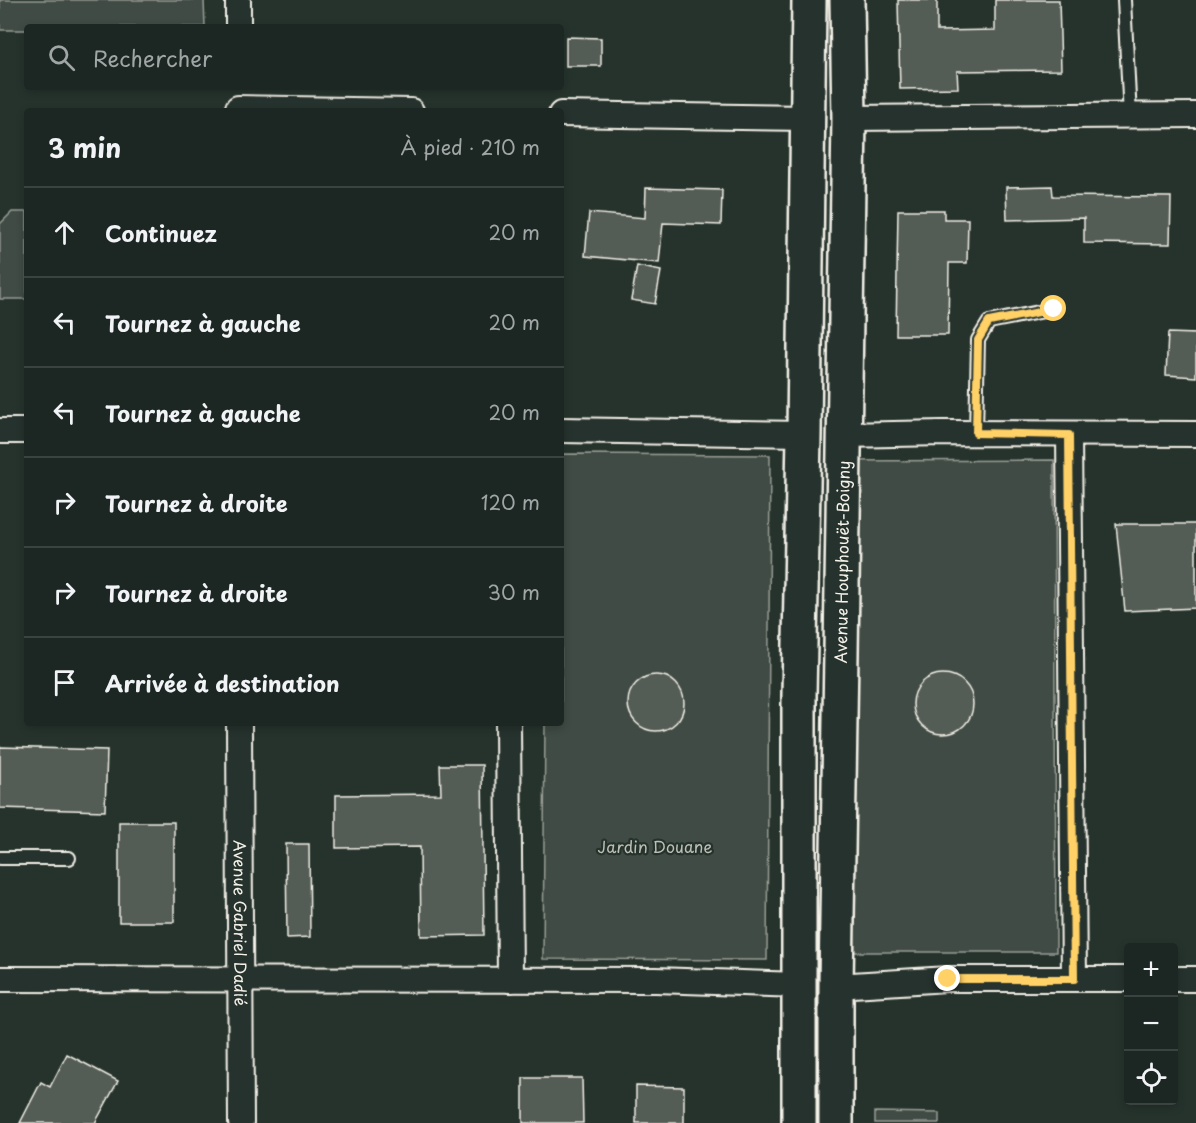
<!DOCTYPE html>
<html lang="fr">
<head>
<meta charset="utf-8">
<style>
	:root { --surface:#1c2622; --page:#252e2a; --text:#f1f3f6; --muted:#a0a5a5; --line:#3a4340 }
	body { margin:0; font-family:"Playpen Sans",sans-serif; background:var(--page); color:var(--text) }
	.controls { position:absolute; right:18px; bottom:18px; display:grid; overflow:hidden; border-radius:6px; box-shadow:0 3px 9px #0003 }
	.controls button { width:54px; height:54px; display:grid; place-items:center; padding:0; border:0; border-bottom:2px solid var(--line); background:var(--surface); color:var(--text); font:30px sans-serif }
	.stop { position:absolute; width:18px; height:18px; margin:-14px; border:4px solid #ffd166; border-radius:50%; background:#fff }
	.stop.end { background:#ffd166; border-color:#fff; box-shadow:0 2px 6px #0008 }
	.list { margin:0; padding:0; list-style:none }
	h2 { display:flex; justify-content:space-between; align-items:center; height:78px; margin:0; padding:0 24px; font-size:26px }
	h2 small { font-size:20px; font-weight:400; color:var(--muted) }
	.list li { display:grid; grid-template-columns:39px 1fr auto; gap:18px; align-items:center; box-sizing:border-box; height:90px; padding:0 24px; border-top:2px solid var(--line) }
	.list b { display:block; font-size:22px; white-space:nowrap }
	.list em { font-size:20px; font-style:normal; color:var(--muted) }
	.icon { flex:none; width:33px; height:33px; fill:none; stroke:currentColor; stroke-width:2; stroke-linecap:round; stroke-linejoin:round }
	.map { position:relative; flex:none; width:1196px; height:1123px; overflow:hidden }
	.search { position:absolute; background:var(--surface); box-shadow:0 3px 9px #0003; left:24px; top:24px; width:540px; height:66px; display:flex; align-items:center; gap:15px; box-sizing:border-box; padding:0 21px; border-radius:6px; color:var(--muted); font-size:22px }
	.panel { position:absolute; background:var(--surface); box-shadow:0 3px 9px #0003; left:24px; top:108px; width:540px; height:618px; border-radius:6px }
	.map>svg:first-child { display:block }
	.green { fill:#414b45; stroke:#9a9e96; stroke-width:1.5 }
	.building { fill:#525c55; stroke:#f4f1e8; stroke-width:1.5 }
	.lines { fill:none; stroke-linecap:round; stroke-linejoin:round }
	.service-casing { stroke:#f4f1e8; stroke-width:16 }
	.minor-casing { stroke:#f4f1e8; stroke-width:28 }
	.trunk-casing { stroke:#f4f1e8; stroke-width:38 }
	.service { stroke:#26332d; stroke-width:12 }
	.minor { stroke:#26332d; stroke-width:24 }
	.trunk { stroke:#26332d; stroke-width:33 }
	.route { stroke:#ffd166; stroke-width:8 }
	.labels { text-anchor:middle; stroke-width:4.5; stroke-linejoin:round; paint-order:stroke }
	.street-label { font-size:16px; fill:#f4f1e8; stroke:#26332d }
	.park-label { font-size:16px; fill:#bebfb7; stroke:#26332d }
</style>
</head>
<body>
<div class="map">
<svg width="1196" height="1123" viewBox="0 0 1196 1123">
	<rect width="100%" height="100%" fill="#26332d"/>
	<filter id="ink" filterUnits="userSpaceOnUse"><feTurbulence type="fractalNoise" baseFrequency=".0167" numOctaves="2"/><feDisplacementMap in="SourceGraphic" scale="12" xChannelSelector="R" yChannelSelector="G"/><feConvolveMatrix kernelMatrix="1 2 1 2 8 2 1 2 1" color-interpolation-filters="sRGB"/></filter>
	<g filter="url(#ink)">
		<g class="green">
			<path d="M 0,0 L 204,0 L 205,27 L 27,27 L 27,30 L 0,30 Z"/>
			<path d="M 12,212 L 27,212 L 27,299 L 0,299 L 0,224 Z"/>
			<path d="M 561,454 L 770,455 L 767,960 L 543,959 L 545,723 L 561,723 Z"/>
			<path d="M 1054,460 L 1056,952 L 835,952 L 833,461 Z"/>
			<path d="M 875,1112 L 939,1113 L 939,1123 L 875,1123 Z"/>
		</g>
		<g class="building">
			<path d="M 898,0 L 937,0 L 937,31 L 995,30 L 995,0 L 1059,0 L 1061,70 L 957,71 L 958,88 L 900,89 Z"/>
			<path d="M 566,37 L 601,38 L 601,66 L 566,66 Z"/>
			<path d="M 1052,186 L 1053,196 L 1171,197 L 1170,244 L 1084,243 L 1084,218 L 1007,220 L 1006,187 Z"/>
			<path d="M 646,188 L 722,190 L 721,225 L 663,223 L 659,263 L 585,256 L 589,213 L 645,218 Z"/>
			<path d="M 898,210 L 944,210 L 944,219 L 968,219 L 967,263 L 949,263 L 948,335 L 896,335 Z"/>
			<path d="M 637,266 L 661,271 L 655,304 L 631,300 Z"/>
			<path d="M 1168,333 L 1196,334 L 1196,377 L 1166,375 Z"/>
			<path d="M 1116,524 L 1196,524 L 1196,608 L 1125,611 Z"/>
			<circle cx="943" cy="704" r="30"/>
			<circle cx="656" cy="703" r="28"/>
			<path d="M 0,747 L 107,750 L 105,811 L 0,808 Z"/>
			<path d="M 440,765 L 482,765 L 484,935 L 421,936 L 420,847 L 336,848 L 336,795 L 441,794 Z"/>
			<rect x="119" y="822" width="55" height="100"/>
			<path d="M 286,844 L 309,844 L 310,937 L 287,938 Z"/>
			<path d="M 67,1054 L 118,1081 L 95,1123 L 20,1123 L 41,1082 L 50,1087 Z"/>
			<path d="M 523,1078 L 582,1078 L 583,1123 L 523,1123 Z"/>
			<path d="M 636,1086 L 684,1087 L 684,1123 L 636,1123 Z"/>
		</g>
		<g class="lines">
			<g class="service-casing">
				<g id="service">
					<path d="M 1124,0 L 1130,117"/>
					<path d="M 976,433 L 978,340 L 989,322 L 1054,309"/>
					<path d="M 0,858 L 69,858"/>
				</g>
			</g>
			<g class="minor-casing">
				<g id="minor">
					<path d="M 238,27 L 238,0"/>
					<path d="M 238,108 L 411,111"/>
					<path d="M 561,114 L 808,118"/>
					<path d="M 849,118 L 1196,115"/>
					<path d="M 561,430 L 804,434"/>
					<path d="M 0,431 L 27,431"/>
					<path d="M 844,435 L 943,433 L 1196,434"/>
					<path d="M 1069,435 L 1074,979"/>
					<path id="s1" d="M 239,723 L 241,1123"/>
					<path d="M 508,723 L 510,980"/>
					<path d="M 0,979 L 656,980 L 799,985"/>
					<path d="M 1174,979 L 1196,979"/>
					<path d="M 836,986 L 948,979 L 1128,979"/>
				</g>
			</g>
			<g class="trunk-casing">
				<g id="trunk">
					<path d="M 799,1123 L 799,695 L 804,434 L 809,0"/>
					<path id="s2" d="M 836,1123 L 836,986 L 849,118 L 847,0"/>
				</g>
			</g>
			<use href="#service" class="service"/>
			<use href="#minor" class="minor"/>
			<use href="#trunk" class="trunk"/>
		</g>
	</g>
	<g class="lines" filter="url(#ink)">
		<path class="route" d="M 948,979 L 1074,979 L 1069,435 L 976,433 L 978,340 L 989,322 L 1054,309"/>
	</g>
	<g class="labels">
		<g class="street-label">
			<text dy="6" stroke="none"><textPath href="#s2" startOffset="561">Avenue Houphouët-Boigny</textPath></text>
			<text dy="6" stroke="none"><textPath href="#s1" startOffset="200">Avenue Gabriel Dadié</textPath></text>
		</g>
		<g class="park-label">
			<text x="655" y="853">Jardin Douane</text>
		</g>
	</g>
</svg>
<div class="controls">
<button>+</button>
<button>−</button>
<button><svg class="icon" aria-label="locate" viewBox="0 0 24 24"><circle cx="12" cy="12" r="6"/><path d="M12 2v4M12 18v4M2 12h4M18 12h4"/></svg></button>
</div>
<div class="stop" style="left:1054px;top:309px"></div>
<div class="stop end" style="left:948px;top:979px"></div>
<div class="search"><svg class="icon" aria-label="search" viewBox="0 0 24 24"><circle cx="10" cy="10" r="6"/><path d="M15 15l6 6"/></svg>Rechercher</div>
<section class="panel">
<h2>3 min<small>À pied · 210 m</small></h2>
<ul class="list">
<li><svg class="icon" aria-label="ahead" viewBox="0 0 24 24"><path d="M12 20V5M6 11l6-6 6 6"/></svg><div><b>Continuez</b></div><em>20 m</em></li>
<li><svg class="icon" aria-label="left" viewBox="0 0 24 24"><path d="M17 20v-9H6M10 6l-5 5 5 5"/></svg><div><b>Tournez à gauche</b></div><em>20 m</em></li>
<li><svg class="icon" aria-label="left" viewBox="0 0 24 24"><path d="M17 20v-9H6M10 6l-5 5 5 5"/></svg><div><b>Tournez à gauche</b></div><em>20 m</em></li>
<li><svg class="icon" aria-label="right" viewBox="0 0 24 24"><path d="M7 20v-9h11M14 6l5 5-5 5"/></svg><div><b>Tournez à droite</b></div><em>120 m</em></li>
<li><svg class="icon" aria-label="right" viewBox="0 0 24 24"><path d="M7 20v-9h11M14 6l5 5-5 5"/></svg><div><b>Tournez à droite</b></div><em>30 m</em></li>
<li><svg class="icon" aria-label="arrive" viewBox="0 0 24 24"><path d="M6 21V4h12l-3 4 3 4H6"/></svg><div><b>Arrivée à destination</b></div></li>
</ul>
</section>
</div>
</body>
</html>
